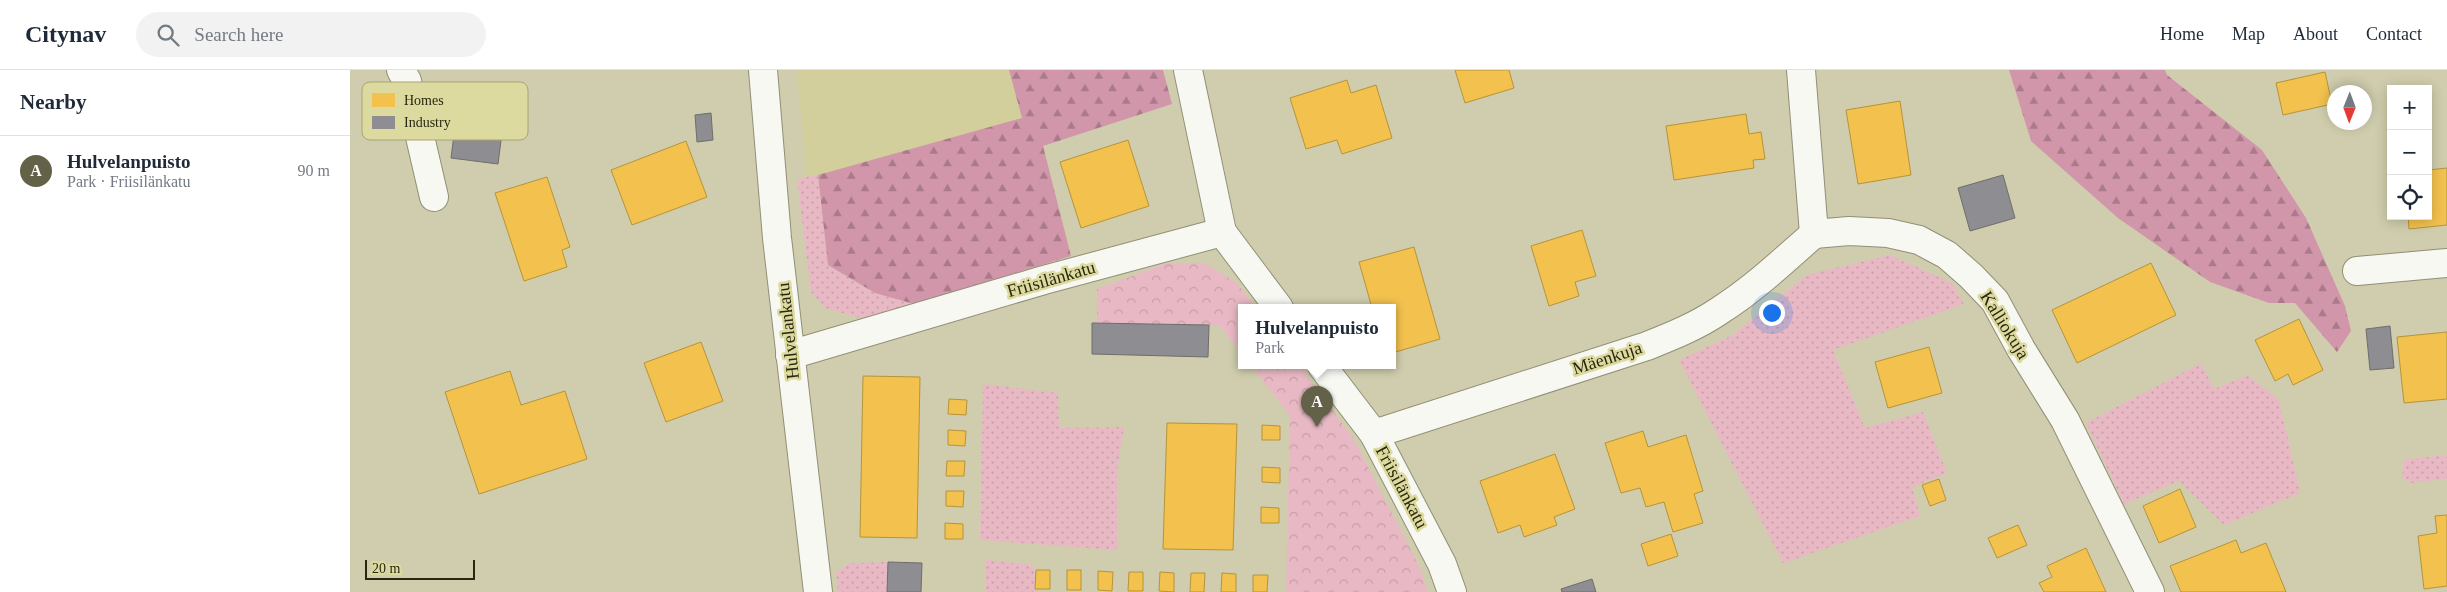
<!DOCTYPE html>
<html lang="en">
<head>
<meta charset="utf-8">
<style>
	:root { --surface:#fff; --page:#f2f2f3; --text:#1f2937; --muted:#747a83; --line:#e0e1e3; --accent:#636147 }
	body { margin:0; font-family:Georgia,serif; background:var(--page); color:var(--text) }
	.controls { position:absolute; right:15px; top:15px; display:grid; overflow:hidden; border-radius:0px; box-shadow:0 2px 12px #0003 }
	.controls button { width:45px; height:45px; display:grid; place-items:center; padding:0; border:0; border-bottom:1px solid var(--line); background:var(--surface); color:var(--text); font:25px sans-serif }
	.compass { position:absolute; left:1977px; top:15px; width:45px; height:45px; border-radius:50%; background:var(--surface); box-shadow:0 2px 12px #0003; rotate:181deg }
	.scale { position:absolute; left:15px; bottom:12px; width:110px; box-sizing:border-box; padding-left:5px; border:2px solid #292710; border-top:0; font-size:14px; line-height:18px; white-space:nowrap; color:#292710; -webkit-text-stroke:4px #ddda9f; paint-order:stroke }
	.you { position:absolute; left:1421px; top:242px; width:18px; height:18px; margin:-12px; border:4px solid #fff; border-radius:50%; background:#1a73e8; box-shadow:0 0 0 8px #1a73e833 }
	.badge { display:grid; place-items:center; width:32px; height:32px; border-radius:50%; background:var(--accent); color:#fff; font-size:16px; font-weight:700 }
	.pin { position:absolute; translate:-50% -41px; filter:drop-shadow(0 1px 2px #0008) }
	.pin::after { content:''; position:absolute; top:26px; width:18px; height:15px; background:inherit; clip-path:polygon(0 0,100% 0,50% 100%) }
	.popup { position:absolute; left:888px; top:234px; width:158px; height:65px; box-sizing:border-box; display:grid; place-content:center; border-radius:0px; background:var(--surface); filter:drop-shadow(0 1px 4px #0005); font-size:16px; white-space:nowrap; color:var(--muted) }
	.popup b { font-size:19px; color:var(--text) }
	.popup::after { content:''; position:absolute; left:50%; top:100%; margin-left:-10px; border:10px solid transparent; border-top-color:var(--surface) }
	.list { margin:0; padding:0; list-style:none }
	h2 { display:flex; justify-content:space-between; align-items:center; height:65px; margin:0; padding:0 20px; font-size:21px }
	h2 small { font-size:16px; font-weight:400; color:var(--muted) }
	.list li { display:grid; grid-template-columns:32px 1fr auto; gap:15px; align-items:center; box-sizing:border-box; height:70px; padding:0 20px; border-top:1px solid var(--line) }
	.list b { display:block; font-size:19px; white-space:nowrap }
	.list p { margin:0; font-size:16px; white-space:nowrap; color:var(--muted) }
	.list em { font-size:16px; font-style:normal; color:var(--muted) }
	.icon { flex:none; width:28px; height:28px; fill:none; stroke:currentColor; stroke-width:2; stroke-linecap:round; stroke-linejoin:round }
	.map { position:relative; flex:none; width:2097px; height:522px; overflow:hidden }
	header { display:flex; align-items:center; gap:30px; box-sizing:border-box; height:70px; padding:0 25px; background:var(--surface); border-bottom:1px solid var(--line) }
	header strong { font-size:24px }
	nav { display:flex; gap:28px; margin-inline-start:auto; font-size:18px }
	.search { width:350px; height:45px; background:var(--page); display:flex; align-items:center; gap:12px; box-sizing:border-box; padding:0 18px; border-radius:28px; color:var(--muted); font-size:19px }
	main { display:flex }
	aside { flex:1; background:var(--surface) }
	.map>svg:first-child { display:block }
	.built { fill:#d2cf9c }
	.grass { fill:url(#grass-dots) }
	.forest { fill:url(#forest-firs) }
	.park { fill:url(#park-crowns) }
	.homes { fill:#f2c14e; stroke:#b6933b }
	.industry { fill:#8d8d92; stroke:#6f6e6b }
	.lines { fill:none; stroke-linecap:round; stroke-linejoin:round }
	.minor-casing { stroke:#918f76; stroke-width:30 }
	.minor { stroke:#f8f8f3; stroke-width:28 }
	.labels { text-anchor:middle; stroke-width:5; stroke-linejoin:round; paint-order:stroke }
	.street-label { font-size:18px; fill:#292710; stroke:#ddda9f }
	.key { fill:#ddda9f; stroke:#a7a474; stroke-width:1 }
	.key-label { font-size:14px; fill:#292710 }
</style>
</head>
<body>
<header>
<strong>Citynav</strong>
<div class="search"><svg class="icon" aria-label="search" viewBox="0 0 24 24"><circle cx="10" cy="10" r="6"/><path d="M15 15l6 6"/></svg>Search here</div>
<nav><a>Home</a><a>Map</a><a>About</a><a>Contact</a></nav>
</header>
<main>
<aside>
<h2>Nearby<small></small></h2>
<ul class="list">
<li><span class="badge">A</span><div><b>Hulvelanpuisto</b><p>Park · Friisilänkatu</p></div><em>90 m</em></li>
</ul>
</aside>
<div class="map">
<svg width="2097" height="522" viewBox="0 0 2097 522">
	<defs>
		<pattern id="grass-dots" width="8" height="8" patternUnits="userSpaceOnUse" patternTransform="scale(1.25)"><rect width="8" height="8" fill="#e8b9c4"/><path d="M2 2h.1M6 6h.1" fill="none" stroke="#c79fa7" stroke-width="1.8" stroke-linecap="round"/></pattern>
		<pattern id="forest-firs" width="22" height="20" patternUnits="userSpaceOnUse" patternTransform="scale(1.25)"><rect width="22" height="20" fill="#d296ab"/><path d="M5 1l3.5 6h-7zM16 11l3.5 6h-7z" fill="#aa7a8a"/></pattern>
		<pattern id="park-crowns" width="20" height="18" patternUnits="userSpaceOnUse" patternTransform="scale(1.25)"><rect width="20" height="18" fill="#e8b9c4"/><path d="M2 6a3 3 0 1 1 6 0M12 15a3 3 0 1 1 6 0" fill="none" stroke="#c79fa7"/></pattern>
	</defs>
	<rect width="100%" height="100%" fill="#cfcdad"/>
	<path class="built" d="M 447,0 L 659,0 L 706,171 L 497,237 L 468,225 Z"/>
	<g class="grass">
		<path d="M 468,105 L 478,195 L 525,223 L 564,234 L 513,249 L 475,238 L 461,222 L 447,109 Z"/>
		<path d="M 1540,185 L 1602,213 L 1614,234 L 1483,280 L 1515,358 L 1573,342 L 1597,403 L 1562,417 L 1570,446 L 1433,493 L 1329,290 L 1381,266 L 1457,205 Z"/>
		<path d="M 1851,293 L 1864,319 L 1898,305 L 1929,330 L 1950,423 L 1874,455 L 1829,411 L 1774,434 L 1736,353 Z"/>
		<path d="M 633,314 L 708,323 L 709,358 L 774,357 L 767,400 L 767,480 L 630,470 Z"/>
		<path d="M 2097,385 L 2097,409 L 2061,413 L 2052,407 L 2054,390 Z"/>
		<path d="M 636,490 L 684,495 L 685,522 L 636,522 Z"/>
		<path d="M 538,492 L 537,522 L 488,522 L 486,502 L 500,493 Z"/>
	</g>
	<g class="forest">
		<path d="M 659,0 L 813,0 L 822,34 L 693,76 L 721,186 L 564,234 L 525,223 L 478,195 L 468,105 L 672,48 Z"/>
		<path d="M 1659,0 L 1815,0 L 1817,5 L 1912,80 L 1956,148 L 1995,236 L 2001,261 L 1987,282 L 1945,233 L 1919,233 L 1860,212 L 1768,148 L 1681,71 Z"/>
	</g>
	<g class="park">
		<path d="M 817,193 L 854,193 L 887,213 L 906,238 L 892,238 L 892,284 L 870,256 L 747,253 L 747,219 Z"/>
		<path d="M 901,296 L 950,296 L 1003,368 L 1068,494 L 1078,522 L 936,522 L 940,346 Z"/>
	</g>
	<g class="homes">
		<path d="M 1105,0 L 1159,0 L 1164,18 L 1115,33 Z"/>
		<path d="M 1975,2 L 1982,34 L 1933,45 L 1926,13 Z"/>
		<path d="M 997,10 L 1001,23 L 1026,15 L 1042,68 L 992,84 L 987,70 L 956,79 L 940,28 Z"/>
		<path d="M 1550,31 L 1561,105 L 1508,114 L 1496,40 Z"/>
		<path d="M 1396,44 L 1399,64 L 1411,62 L 1415,89 L 1403,90 L 1404,98 L 1324,110 L 1316,56 Z"/>
		<path d="M 778,70 L 799,136 L 731,158 L 710,92 Z"/>
		<path d="M 336,71 L 357,127 L 282,155 L 261,100 Z"/>
		<path d="M 2097,98 L 2097,155 L 2059,159 L 2058,146 L 2078,146 L 2078,100 Z"/>
		<path d="M 197,107 L 220,177 L 212,180 L 217,197 L 174,211 L 145,123 Z"/>
		<path d="M 1232,160 L 1246,206 L 1225,212 L 1229,226 L 1199,236 L 1181,176 Z"/>
		<path d="M 1064,177 L 1090,269 L 1042,283 L 1042,238 L 1022,238 L 1009,192 Z"/>
		<path d="M 1801,193 L 1826,245 L 1727,293 L 1702,240 Z"/>
		<path d="M 1949,249 L 1973,300 L 1943,315 L 1938,304 L 1925,311 L 1905,270 Z"/>
		<path d="M 2097,262 L 2097,329 L 2054,333 L 2047,267 Z"/>
		<path d="M 351,272 L 373,331 L 316,352 L 294,293 Z"/>
		<path d="M 1579,277 L 1592,323 L 1538,338 L 1525,292 Z"/>
		<path d="M 160,301 L 171,335 L 215,321 L 237,389 L 129,424 L 95,322 Z"/>
		<path d="M 513,306 L 570,307 L 567,468 L 510,467 Z"/>
		<path d="M 599,329 L 617,330 L 616,345 L 598,344 Z"/>
		<path d="M 817,353 L 887,354 L 883,480 L 813,479 Z"/>
		<path d="M 912,355 L 930,356 L 930,370 L 912,370 Z"/>
		<path d="M 598,360 L 616,361 L 615,376 L 598,375 Z"/>
		<path d="M 1293,361 L 1298,377 L 1336,365 L 1353,421 L 1344,424 L 1353,453 L 1323,462 L 1314,432 L 1296,437 L 1290,418 L 1271,423 L 1255,373 Z"/>
		<path d="M 1205,384 L 1225,439 L 1204,447 L 1207,455 L 1174,467 L 1170,455 L 1148,463 L 1130,411 Z"/>
		<path d="M 597,391 L 615,391 L 614,406 L 596,406 Z"/>
		<path d="M 912,397 L 930,398 L 930,413 L 912,412 Z"/>
		<path d="M 1589,409 L 1596,430 L 1580,436 L 1572,415 Z"/>
		<path d="M 1830,419 L 1846,457 L 1809,473 L 1793,436 Z"/>
		<path d="M 596,421 L 614,421 L 613,437 L 596,436 Z"/>
		<path d="M 911,437 L 929,438 L 929,453 L 911,453 Z"/>
		<path d="M 2097,445 L 2097,516 L 2074,519 L 2068,466 L 2087,463 L 2085,446 Z"/>
		<path d="M 595,453 L 613,454 L 613,469 L 595,469 Z"/>
		<path d="M 1668,455 L 1677,475 L 1647,488 L 1638,468 Z"/>
		<path d="M 1321,464 L 1328,486 L 1298,496 L 1291,474 Z"/>
		<path d="M 1886,470 L 1891,483 L 1916,473 L 1936,522 L 1831,522 L 1820,496 Z"/>
		<path d="M 1736,478 L 1756,522 L 1694,522 L 1689,513 L 1702,507 L 1697,496 Z"/>
		<path d="M 686,500 L 700,500 L 700,519 L 685,519 Z"/>
		<rect x="717" y="500" width="14" height="20"/>
		<path d="M 748,501 L 763,502 L 762,521 L 748,520 Z"/>
		<path d="M 779,502 L 793,502 L 793,521 L 778,521 Z"/>
		<path d="M 810,502 L 824,503 L 824,522 L 809,521 Z"/>
		<path d="M 841,503 L 855,503 L 854,522 L 840,522 Z"/>
		<path d="M 872,503 L 886,504 L 886,522 L 871,522 Z"/>
		<path d="M 903,505 L 918,505 L 917,522 L 903,522 Z"/>
	</g>
	<g class="industry">
		<path d="M 107,41 L 154,47 L 148,94 L 101,88 Z"/>
		<path d="M 361,43 L 363,70 L 347,72 L 345,45 Z"/>
		<path d="M 1653,105 L 1665,148 L 1620,161 L 1608,118 Z"/>
		<path d="M 742,253 L 859,255 L 858,287 L 742,284 Z"/>
		<path d="M 2040,256 L 2044,298 L 2020,300 L 2016,259 Z"/>
		<path d="M 538,492 L 572,493 L 571,522 L 537,522 Z"/>
		<path d="M 1242,509 L 1246,522 L 1212,522 L 1211,519 Z"/>
	</g>
	<g class="lines">
		<g class="minor-casing">
			<g id="minor">
				<path d="M 51,0 L 57,11 L 84,127"/>
				<path d="M 413,0 L 427,168 L 468,522"/>
				<path d="M 838,0 L 872,162"/>
				<path d="M 1451,0 L 1464,164 L 1499,161 L 1538,163 L 1569,170 L 1597,185 L 1621,206 L 1645,231 L 1671,279 L 1715,350 L 1800,522"/>
				<path d="M 2007,201 L 2097,193"/>
				<path d="M 440,285 L 694,210 L 872,162 L 929,238"/>
				<path d="M 972,296 L 1024,364 L 1092,494 L 1102,522"/>
				<path d="M 1024,364 L 1297,276 C 1322,266 1347,256 1369,241 C 1404,219 1434,190 1464,164"/>
			</g>
		</g>
		<use href="#minor" class="minor"/>
	</g>
	<g class="labels">
		<g class="street-label">
			<text transform="translate(701 209) rotate(-16)" y="6">Friisilänkatu</text>
			<text transform="translate(1655 255) rotate(58)" y="6">Kalliokuja</text>
			<text transform="translate(438 261) rotate(-96)" y="6">Hulvelankatu</text>
			<text transform="translate(1257 288) rotate(-18)" y="6">Mäenkuja</text>
			<text transform="translate(1052 417) rotate(62)" y="6">Friisilänkatu</text>
		</g>
	</g>
	<rect x="12" y="12" width="166" height="58" rx="8" class="key"/>
	<rect x="22" y="23" width="23" height="14" fill="#f2c14e"/>
	<rect x="22" y="46" width="23" height="13" fill="#8d8d92"/>
	<g class="key-label">
		<text x="54" y="35">Homes</text>
		<text x="54" y="57">Industry</text>
	</g>
</svg>
<div class="controls">
<button>+</button>
<button>−</button>
<button><svg class="icon" aria-label="locate" viewBox="0 0 24 24"><circle cx="12" cy="12" r="6"/><path d="M12 2v4M12 18v4M2 12h4M18 12h4"/></svg></button>
</div>
<svg class="compass" viewBox="-18 -18 36 36"><path d="M0-13l5 13h-10z" fill="#e53935"/><path d="M0 13l5-13h-10z" fill="#747a83"/></svg>
<div class="scale">20 m</div>
<div class="you"></div>
<div class="pin badge" style="left:967px;top:357px">A</div>
<div class="popup"><b>Hulvelanpuisto</b>Park</div>
</div>
</main>
</body>
</html>
